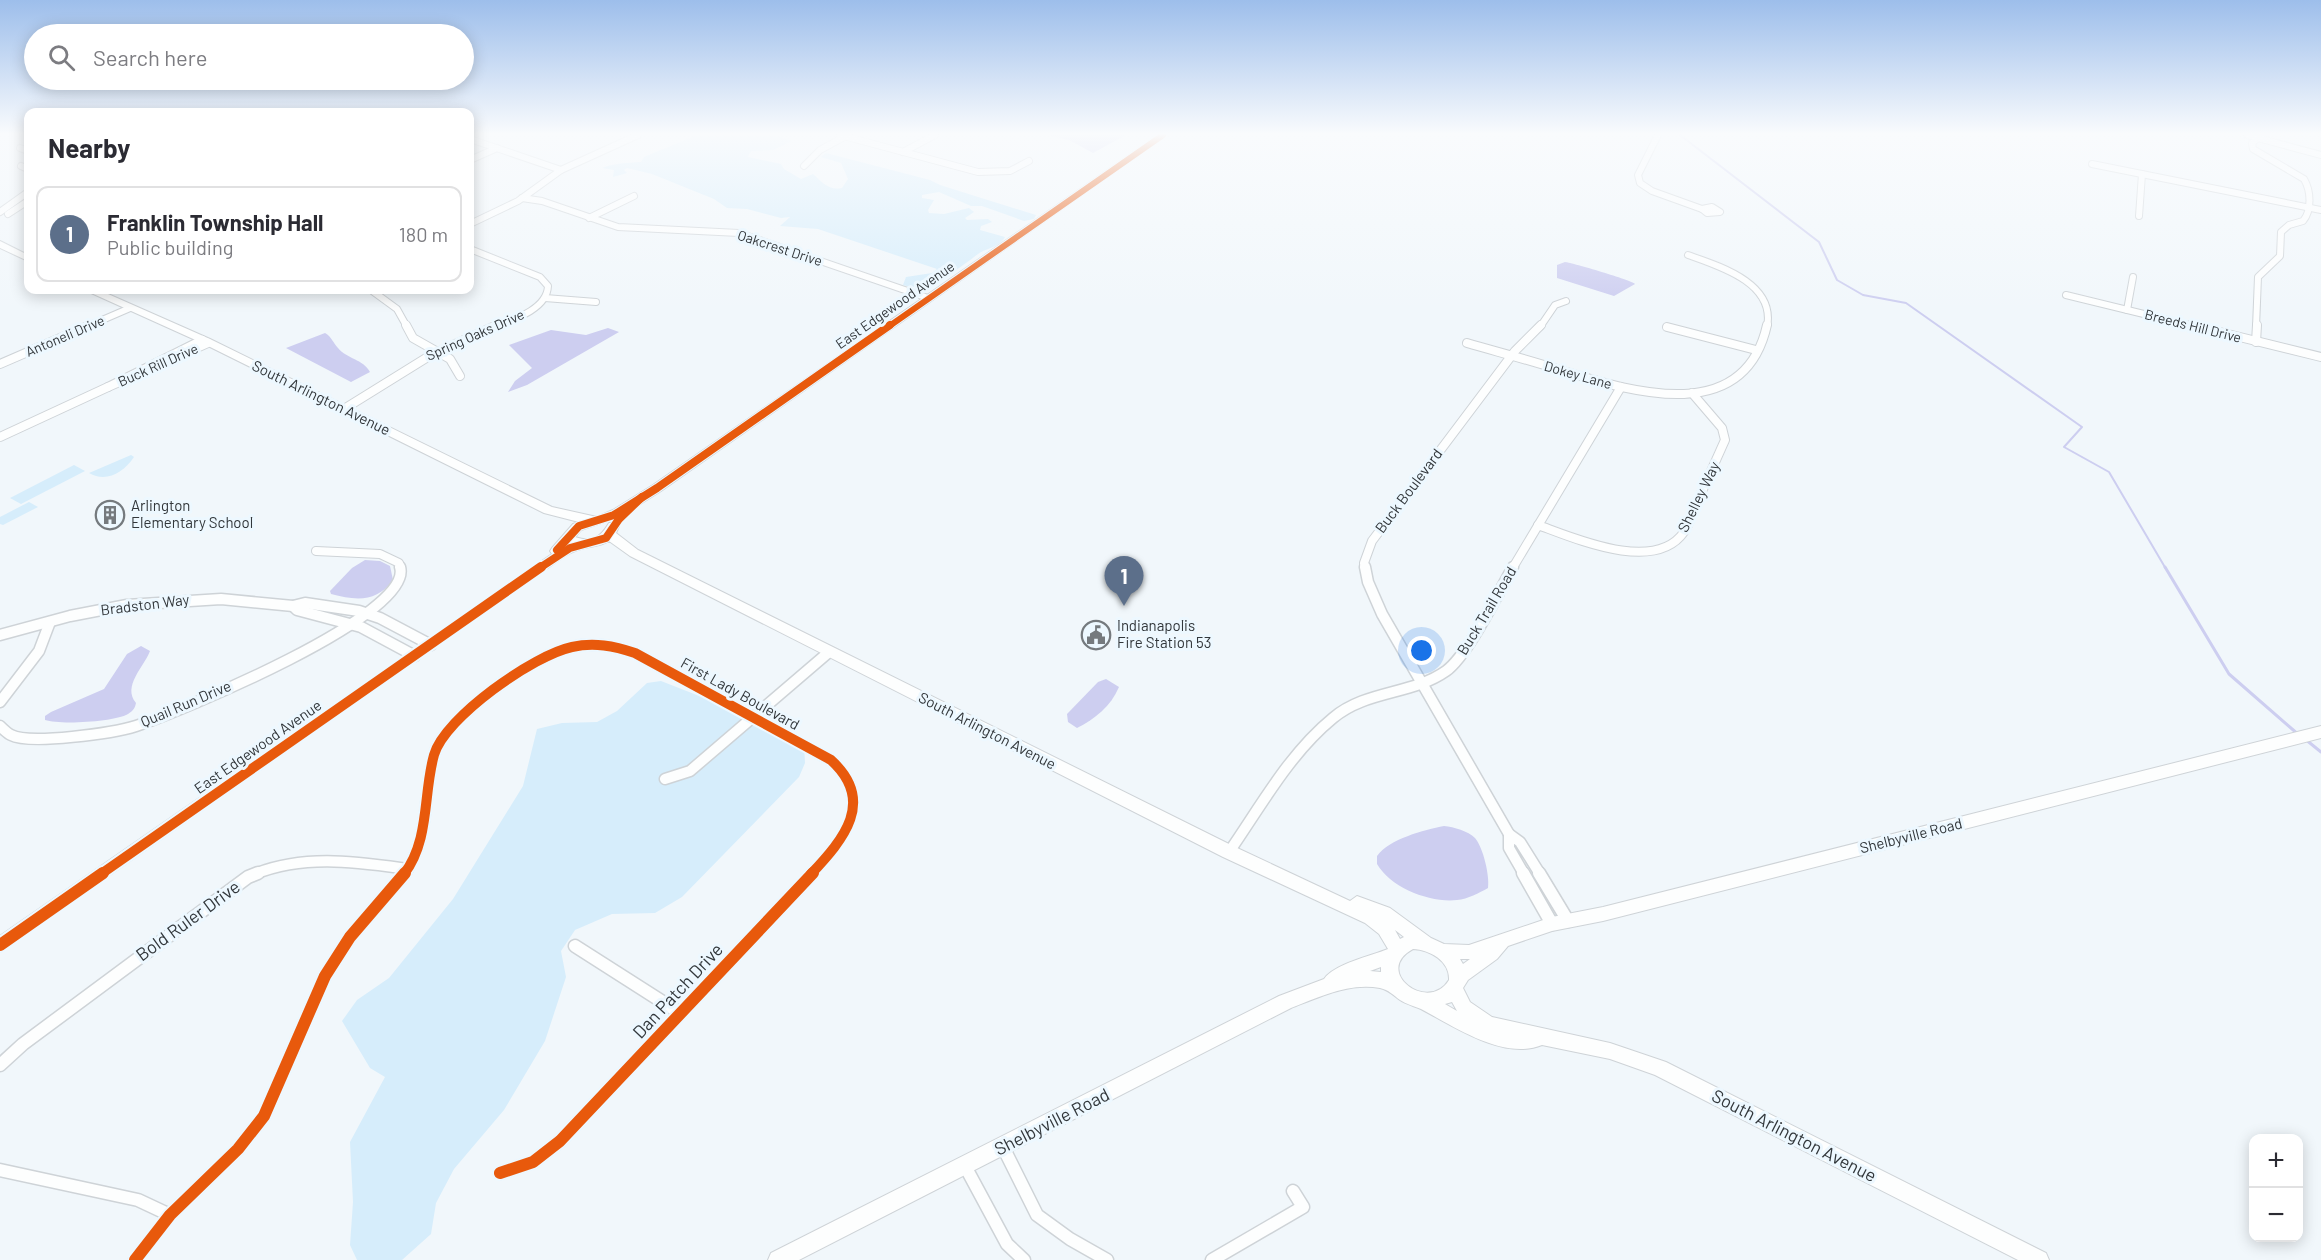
<!DOCTYPE html>
<html lang="en">
<head>
<meta charset="utf-8">
<style>
	:root { --surface:#fff; --page:#f7f7f7; --text:#2b2b33; --muted:#7c7c81; --line:#e1e1e2; --accent:#b45309 }
	body { margin:0; font-family:Barlow,sans-serif; background:var(--page); color:var(--text) }
	.controls { position:absolute; right:18px; bottom:18px; display:grid; overflow:hidden; border-radius:12px; box-shadow:0 3px 15px #0003 }
	.controls button { width:54px; height:54px; display:grid; place-items:center; padding:0; border:0; border-bottom:2px solid var(--line); background:var(--surface); color:var(--text); font:30px sans-serif }
	.you { position:absolute; left:1422px; top:651px; width:21px; height:21px; margin:-15px; border:4px solid #fff; border-radius:50%; background:#1a73e8; box-shadow:0 0 0 9px #1a73e833 }
	.badge { display:grid; place-items:center; width:39px; height:39px; border-radius:50%; background:var(--accent); color:#fff; font-size:20px; font-weight:700 }
	.pin { position:absolute; translate:-50% -50px; filter:drop-shadow(0 2px 3px #0008) }
	.pin::after { content:''; position:absolute; top:32px; width:21px; height:18px; background:inherit; clip-path:polygon(0 0,100% 0,50% 100%) }
	.list { margin:0; padding:0; list-style:none }
	h2 { display:flex; justify-content:space-between; align-items:center; height:78px; margin:0; padding:0 24px; font-size:26px }
	h2 small { font-size:20px; font-weight:400; color:var(--muted) }
	.list li { display:grid; grid-template-columns:39px 1fr auto; gap:18px; align-items:center; box-sizing:border-box; height:96px; margin:0 12px 12px; padding:0 12px; border:2px solid var(--line); border-radius:12px }
	.list b { display:block; font-size:22px; white-space:nowrap }
	.list p { margin:0; font-size:20px; white-space:nowrap; color:var(--muted) }
	.list em { font-size:20px; font-style:normal; color:var(--muted) }
	.icon { flex:none; width:33px; height:33px; fill:none; stroke:currentColor; stroke-width:2; stroke-linecap:round; stroke-linejoin:round }
	.map { position:relative; flex:none; width:2321px; height:1260px; overflow:hidden }
	.search { position:absolute; background:var(--surface); box-shadow:0 3px 15px #0003; left:24px; top:24px; width:450px; height:66px; display:flex; align-items:center; gap:15px; box-sizing:border-box; padding:0 21px; border-radius:33px; color:var(--muted); font-size:22px }
	.panel { position:absolute; background:var(--surface); box-shadow:0 3px 15px #0003; left:24px; top:108px; width:450px; height:186px; border-radius:12px }
	.map>svg:first-child { display:block }
	.green { fill:#d6edfb }
	.water { fill:#cdcef0 }
	.lines { fill:none; stroke-linecap:round; stroke-linejoin:round }
	.stream-far1 { stroke:#cdcef0; stroke-width:2 }
	.stream { stroke:#cdcef0; stroke-width:3 }
	.street-far3-casing { stroke:#ced3d7; stroke-width:8 }
	.street-far2-casing { stroke:#ced3d7; stroke-width:10 }
	.street-far1-casing { stroke:#ced3d7; stroke-width:13 }
	.street-casing { stroke:#ced3d7; stroke-width:15 }
	.secondary-casing { stroke:#ced3d7; stroke-width:2 }
	.street-far3 { stroke:#fdfefe; stroke-width:6 }
	.street-far2 { stroke:#fdfefe; stroke-width:8 }
	.street-far1 { stroke:#fdfefe; stroke-width:10 }
	.street { stroke:#fdfefe; stroke-width:12 }
	.secondary { fill:#fdfefe; fill-rule:evenodd }
	.cycleway-far3-casing { stroke:#edf8ff; stroke-width:8 }
	.cycleway-far2-casing { stroke:#edf8ff; stroke-width:10 }
	.cycleway-far1-casing { stroke:#edf8ff; stroke-width:14 }
	.cycleway-casing { stroke:#edf8ff; stroke-width:16 }
	.cycleway-far3 { stroke:#e8590c; stroke-width:6 }
	.cycleway-far2 { stroke:#e8590c; stroke-width:8 }
	.cycleway-far1 { stroke:#e8590c; stroke-width:10 }
	.cycleway { stroke:#e8590c; stroke-width:12 }
	.labels { text-anchor:middle; stroke-width:6; stroke-linejoin:round; paint-order:stroke }
	.far-street-label { font-size:14px; fill:#32373b; stroke:#edf8ff }
	.street-label { font-size:15px; fill:#32373b; stroke:#edf8ff }
	.poi-label { font-size:15px; fill:#32373b; stroke:#edf8ff; text-anchor:start }
	.near-street-label { font-size:18px; fill:#32373b; stroke:#edf8ff }
</style>
</head>
<body>
<div class="map">
<svg width="2321" height="1260" viewBox="0 0 2321 1260">
	<rect width="100%" height="100%" fill="#f1f7fb"/>
	<g class="green">
		<path d="M 697,135 L 775,135 L 792,141 L 773,150 L 751,151 L 748,157 L 781,164 L 784,169 L 801,179 L 813,174 C 822,182 829,191 842,188 L 848,179 L 841,163 L 821,157 L 826,153 L 930,180 L 940,185 L 1036,215 L 1034,219 L 1024,221 L 982,206 L 971,206 L 939,192 L 922,195 L 922,198 L 934,200 L 928,210 L 929,213 L 944,214 L 969,208 L 974,212 L 965,218 L 967,220 L 988,219 L 992,222 L 981,226 L 980,230 L 1005,237 C 999,248 988,247 978,254 C 962,266 927,294 903,285 L 906,277 L 932,273 L 937,269 L 818,229 L 780,226 L 790,217 L 781,218 L 747,209 L 727,208 L 714,199 L 652,174 L 627,168 L 624,170 L 627,173 L 613,177 L 614,170 L 602,168 C 616,163 626,163 641,162 L 644,157 Z"/>
		<path d="M 131,455 L 134,457 C 123,473 106,483 89,473 Z"/>
		<path d="M 74,465 L 85,471 L 21,504 L 10,498 Z"/>
		<path d="M 29,502 L 38,507 L 3,525 L 0,524 L 0,517 Z"/>
		<path d="M 661,681 L 753,717 L 804,745 L 805,763 L 799,777 L 682,897 L 655,913 L 612,914 L 575,930 L 561,951 L 566,977 L 545,1041 L 504,1110 L 454,1169 L 436,1203 L 431,1234 L 402,1260 L 357,1260 L 350,1245 L 353,1202 L 350,1142 L 385,1077 L 370,1068 L 342,1021 L 357,1000 L 389,978 L 453,899 L 523,786 L 537,729 L 562,723 L 597,722 L 617,711 L 647,683 Z"/>
	</g>
	<g class="water">
		<path d="M 1047,135 L 1126,135 L 1093,153 L 1069,140 Z"/>
		<path d="M 1565,262 C 1573,263 1631,280 1635,284 L 1614,296 L 1557,278 L 1557,265 Z"/>
		<path d="M 608,328 L 619,332 L 527,385 L 508,392 L 515,381 L 532,368 L 509,345 L 551,330 L 586,335 Z"/>
		<path d="M 325,333 C 332,337 333,343 338,348 C 347,359 363,359 370,372 L 351,382 L 286,348 Z"/>
		<path d="M 365,560 L 380,561 L 390,566 L 393,580 C 377,602 357,601 331,594 L 330,591 L 352,568 Z"/>
		<path d="M 141,646 L 150,651 C 144,667 122,686 136,703 C 135,708 133,711 128,714 C 114,722 60,725 45,720 L 45,716 L 51,712 L 104,689 L 127,654 Z"/>
		<path d="M 1106,679 L 1119,687 C 1111,706 1095,719 1077,728 L 1068,722 L 1067,714 L 1098,682 Z"/>
		<path d="M 1444,826 C 1454,827 1468,831 1475,838 C 1483,847 1490,876 1488,888 C 1479,893 1468,899 1457,900 C 1430,903 1391,888 1377,864 L 1377,856 C 1389,839 1424,830 1444,826 Z"/>
	</g>
	<g class="lines">
		<path class="stream-far1" d="M 1680,135 L 1819,242 L 1837,280 L 1863,295 L 1906,303 L 2082,427 L 2064,447 L 2109,472 L 2166,569"/>
		<g class="stream">
			<path d="M 2165,567 L 2229,674 L 2299,735"/>
			<path d="M 2305,739 L 2321,752"/>
		</g>
		<g class="street-far3-casing">
			<g id="street-far3">
				<path d="M 840,135 L 978,172 L 1010,171 L 1029,161"/>
				<path d="M 1658,135 L 1638,175 L 1640,183 L 1652,191 L 1702,209"/>
				<path d="M 2247,135 L 2321,155"/>
				<path d="M 470,139 L 561,170"/>
				<path d="M 20,148 L 28,151"/>
				<path d="M 903,152 L 935,135"/>
				<path d="M 470,160 L 497,148"/>
				<path d="M 2092,164 L 2321,210"/>
				<path d="M 21,166 L 28,169"/>
				<path d="M 804,166 L 820,150 L 846,136"/>
				<path d="M 522,198 L 542,201 L 618,227 L 739,233 L 928,298"/>
				<path d="M 1712,207 L 1720,212 L 1707,213 L 1702,209 Z"/>
				<path d="M 0,212 L 28,192"/>
				<path d="M 8,214 L 28,201"/>
				<path d="M 2139,216 L 2142,174"/>
				<path d="M 589,218 L 634,196"/>
				<path d="M 470,224 L 518,201 L 561,170 L 638,135"/>
				<path d="M 470,249 L 540,277 L 548,286 C 547,310 512,320 493,327"/>
				<path d="M 1688,255 C 1719,266 1776,283 1767,327"/>
				<path d="M 371,290 L 397,309 L 407,327"/>
				<path d="M 2066,295 L 2197,327"/>
				<path d="M 545,298 L 596,302"/>
				<path d="M 2127,310 L 2133,277"/>
				<path d="M 86,327 L 130,308"/>
				<path d="M 1540,327 L 1555,305 L 1566,301"/>
				<path d="M 2256,327 L 2258,277 L 2280,256 L 2281,232 L 2289,225 L 2303,221 C 2312,210 2311,191 2304,179 L 2253,149 L 2252,143 L 2262,135"/>
			</g>
		</g>
		<g class="street-far2-casing">
			<g id="street-far2">
				<path d="M 406,325 L 413,338 L 450,359 L 460,376"/>
				<path d="M 2191,325 L 2321,357"/>
				<path d="M 1667,327 L 1756,350"/>
				<path d="M 202,340 L 108,387 L 208,343"/>
				<path d="M 2256,342 L 2257,325"/>
				<path d="M 1467,343 C 1498,352 1529,360 1560,370 C 1630,391 1744,428 1767,325"/>
				<path d="M 0,364 L 90,325"/>
				<path d="M 344,409 L 431,355 L 497,325"/>
				<path d="M 0,437 L 108,387"/>
				<path d="M 1538,525 C 1574,538 1655,574 1684,532 C 1689,525 1692,515 1695,507 C 1705,485 1715,462 1725,440 L 1722,428 L 1692,393"/>
				<path d="M 316,551 L 380,554 L 399,563 L 401,569"/>
				<path d="M 1365,569 L 1364,563 L 1372,541 L 1515,351 L 1541,325"/>
				<path d="M 1512,569 L 1621,387"/>
			</g>
		</g>
		<g class="street-far1-casing">
			<g id="street-far1">
				<path d="M 1365,567 L 1368,582 L 1382,614 L 1509,834"/>
				<path d="M 293,606 L 297,610 L 361,627 L 415,656"/>
				<path d="M 0,635 L 70,616 L 127,605 L 221,599 L 293,606 L 305,603 L 359,611 L 380,618 L 431,645"/>
				<path d="M 0,702 L 39,651 L 50,622"/>
				<path d="M 0,726 C 3,729 7,733 11,735 C 30,745 114,733 136,726 C 178,712 415,615 400,567"/>
				<path d="M 665,779 L 690,771 L 829,652"/>
				<path d="M 1229,852 C 1261,806 1289,754 1333,718 C 1366,690 1412,695 1446,671 C 1468,655 1498,593 1513,567"/>
				<path d="M 255,874 C 305,854 356,862 408,869"/>
				<path d="M 404,874 C 430,840 423,794 434,755 C 445,717 534,655 572,647 C 594,642 614,646 635,653 L 831,760 C 876,801 844,839 811,874"/>
				<path d="M 1524,874 L 1509,848 L 1509,834 L 1520,842 L 1540,874"/>
			</g>
		</g>
		<g class="street-casing">
			<g id="street">
				<path d="M 1523,873 L 1552,924"/>
				<path d="M 1539,873 L 1568,921"/>
				<path d="M 575,946 L 680,1013"/>
				<path d="M 0,1065 L 23,1044 L 248,877 L 258,873"/>
				<path d="M 1003,1147 L 1037,1215 L 1070,1239 L 1107,1260"/>
				<path d="M 965,1166 L 1007,1244 L 1024,1260"/>
				<path d="M 0,1170 L 138,1200 L 170,1215"/>
				<path d="M 500,1173 L 533,1162 L 560,1141 L 813,873"/>
				<path d="M 135,1260 L 170,1215 L 238,1149 L 264,1116 L 325,976 L 350,937 L 405,873"/>
				<path d="M 1212,1260 L 1303,1207 L 1293,1191"/>
			</g>
		</g>
		<g class="secondary-casing">
			<g id="secondary">
				<path d="M 1158,135 L 1167,135 L 661,491 L 621,516 L 581,530 L 575,537 C 592,543 600,538 609,523 L 617,523 L 619,526 L 616,533 L 638,550 L 1235,847 L 1350,901 L 1357,896 L 1390,908 L 1431,938 L 1444,944 L 1469,945 L 1552,917 L 1603,907 L 2321,726 L 2321,738 L 1603,921 L 1552,931 L 1508,946 L 1497,959 L 1468,980 L 1463,988 L 1470,1002 L 1492,1017 L 1610,1043 L 1666,1062 L 2046,1253 L 2049,1260 L 2018,1260 L 1655,1075 L 1610,1059 L 1542,1045 C 1504,1061 1453,1026 1421,1009 C 1414,1006 1406,1004 1400,1000 C 1393,995 1389,990 1380,988 C 1350,982 1319,997 1291,1008 L 799,1260 L 768,1260 L 771,1253 L 1279,996 L 1324,979 C 1334,964 1371,956 1388,949 L 1379,934 L 1365,923 L 1223,857 L 630,556 L 609,541 C 600,547 591,546 581,549 C 565,553 551,566 538,575 L 0,952 L 0,936 L 552,554 L 550,551 L 552,548 L 573,524 L 579,522 L 544,513 L 202,343 L 89,292 L 87,290 L 99,290 L 210,339 L 552,507 L 597,517 L 613,510 L 653,485 ZM 1395,930 L 1404,937 L 1400,939 ZM 1413,949 C 1430,950 1450,961 1449,980 C 1428,1014 1372,971 1413,949 ZM 1460,959 L 1470,959 L 1463,964 ZM 1381,967 L 1381,972 L 1370,971 ZM 1452,1002 L 1457,1011 L 1445,1004 Z"/>
				<path d="M 0,241 L 28,255 L 28,261 L 0,248 Z"/>
			</g>
		</g>
		<use href="#street-far3" class="street-far3"/>
		<use href="#street-far2" class="street-far2"/>
		<use href="#street-far1" class="street-far1"/>
		<use href="#street" class="street"/>
		<use href="#secondary" class="secondary"/>
		<g class="cycleway-far3-casing">
			<path id="cycleway-far3" d="M 888,327 L 1163,135"/>
		</g>
		<g class="cycleway-far2-casing">
			<g id="cycleway-far2">
				<path d="M 557,550 L 579,526 L 614,515 L 657,488 L 890,325"/>
				<path d="M 538,569 L 570,548 L 606,538 L 619,519 L 642,497"/>
			</g>
		</g>
		<g class="cycleway-far1-casing">
			<g id="cycleway-far1">
				<path d="M 101,874 L 541,567"/>
				<path d="M 404,874 C 430,840 423,794 434,755 C 445,717 534,655 572,647 C 594,642 614,646 635,653 L 831,760 C 876,801 844,839 811,874"/>
			</g>
		</g>
		<g class="cycleway-casing">
			<g id="cycleway">
				<path d="M 0,945 L 103,873"/>
				<path d="M 500,1173 L 533,1162 L 560,1141 L 813,873"/>
				<path d="M 135,1260 L 170,1215 L 238,1149 L 264,1116 L 325,976 L 350,937 L 405,873"/>
			</g>
		</g>
		<use href="#cycleway-far3" class="cycleway-far3"/>
		<use href="#cycleway-far2" class="cycleway-far2"/>
		<use href="#cycleway-far1" class="cycleway-far1"/>
		<use href="#cycleway" class="cycleway"/>
	</g>
	<linearGradient id="sky" x2="0" y2="1"><stop stop-color="#9dbeeb"/><stop offset="0.43" stop-color="#f9fbfd"/><stop offset="1" stop-color="#f9fbfd" stop-opacity="0"/></linearGradient>
	<rect width="2321" height="311" fill="url(#sky)"/>
	<defs>
		<g id="building-ring" transform="scale(1.5)"><circle r="9.5" fill="#edf8ff" stroke="#757a7e" stroke-width="1.5"/><path d="M-4-6H4V6H1V3H-1V6H-4ZM-2.5-4.3h1.7v1.8h-1.7ZM.8-4.3h1.7v1.8H.8ZM-2.5-1h1.7V.8h-1.7ZM.8-1h1.7V.8H.8Z" fill="#757a7e"/></g>
		<g id="civic-ring" transform="scale(1.5)"><circle r="9.5" fill="#edf8ff" stroke="#757a7e" stroke-width="1.5"/><path d="M-.6-6.5H3V-4.5H.6V-3L4-1V1h2V6H-6V1h2V-1L-.6-3ZM-1.2 2.5V6h2.4V2.5Z" fill="#757a7e"/></g>
	</defs>
	<g fill-rule="evenodd">
		<use href="#building-ring" x="110" y="515"/>
		<use href="#civic-ring" x="1096" y="635"/>
	</g>
	<g class="labels">
		<g class="far-street-label">
			<text transform="translate(780 248) rotate(18)" y="5">Oakcrest Drive</text>
			<text transform="translate(895 305) rotate(-35)" y="5">East Edgewood Avenue</text>
			<text transform="translate(2193 326) rotate(14)" y="5">Breeds Hill Drive</text>
			<text transform="translate(475 335) rotate(-24)" y="5">Spring Oaks Drive</text>
			<text transform="translate(65 336) rotate(-23)" y="5">Antoneli Drive</text>
			<text transform="translate(158 365) rotate(-24)" y="5">Buck Rill Drive</text>
			<text transform="translate(1578 375) rotate(16)" y="5">Dokey Lane</text>
		</g>
		<g class="street-label">
			<text transform="translate(321 398) rotate(26)" y="5">South Arlington Avenue</text>
			<text transform="translate(1409 491) rotate(-53)" y="5">Buck Boulevard</text>
			<text transform="translate(1699 497) rotate(-64)" y="5">Shelley Way</text>
			<text transform="translate(145 605) rotate(-7)" y="5">Bradston Way</text>
			<text transform="translate(1487 611) rotate(-59)" y="5">Buck Trail Road</text>
			<text transform="translate(740 694) rotate(29)" y="5">First Lady Boulevard</text>
			<text transform="translate(186 704) rotate(-23)" y="5">Quail Run Drive</text>
			<text transform="translate(987 731) rotate(27)" y="5">South Arlington Avenue</text>
			<text transform="translate(258 747) rotate(-35)" y="5">East Edgewood Avenue</text>
			<text transform="translate(1911 836) rotate(-14)" y="5">Shelbyville Road</text>
		</g>
		<g class="poi-label">
			<text x="131" y="511">Arlington<tspan x="131" dy="17">Elementary School</tspan></text>
			<text x="1117" y="631">Indianapolis<tspan x="1117" dy="17">Fire Station 53</tspan></text>
		</g>
		<g class="near-street-label">
			<text transform="translate(188 921) rotate(-36)" y="6">Bold Ruler Drive</text>
			<text transform="translate(678 991) rotate(-47)" y="6">Dan Patch Drive</text>
			<text transform="translate(1052 1122) rotate(-27)" y="6">Shelbyville Road</text>
			<text transform="translate(1794 1136) rotate(27)" y="6">South Arlington Avenue</text>
		</g>
	</g>
</svg>
<div class="controls">
<button>+</button>
<button>−</button>
</div>
<div class="you"></div>
<div class="pin badge" style="left:1124px;top:606px;background:#5c6f8a">1</div>
<div class="search"><svg class="icon" aria-label="search" viewBox="0 0 24 24"><circle cx="10" cy="10" r="6"/><path d="M15 15l6 6"/></svg>Search here</div>
<section class="panel">
<h2>Nearby<small></small></h2>
<ul class="list">
<li><span class="badge" style="background:#5c6f8a">1</span><div><b>Franklin Township Hall</b><p>Public building</p></div><em>180 m</em></li>
</ul>
</section>
</div>
</body>
</html>
